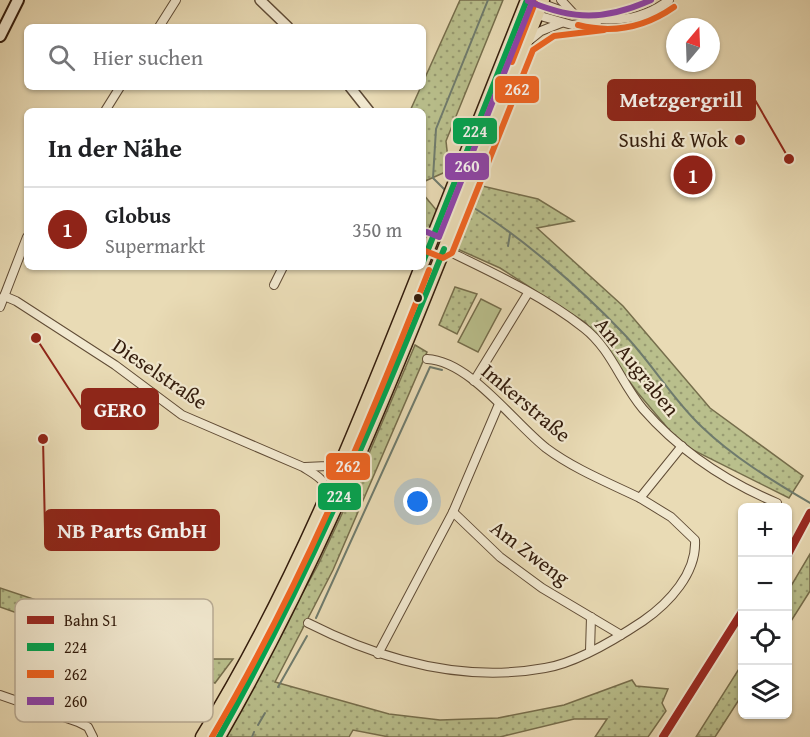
<!DOCTYPE html>
<html lang="de">
<head>
<meta charset="utf-8">
<style>
	:root { --surface:#fff; --page:#f2f2f2; --text:#202124; --muted:#757577; --line:#e0e0e0; --accent:#8f2418 }
	body { margin:0; font-family:"Gentium Book Plus",serif; background:var(--page); color:var(--text) }
	.controls { position:absolute; right:18px; bottom:18px; display:grid; overflow:hidden; border-radius:9px; box-shadow:0 2px 4px #0004 }
	.controls button { width:54px; height:54px; display:grid; place-items:center; padding:0; border:0; border-bottom:2px solid var(--line); background:var(--surface); color:var(--text); font:30px sans-serif }
	.compass { position:absolute; left:666px; top:18px; width:54px; height:54px; border-radius:50%; background:var(--surface); box-shadow:0 2px 4px #0004; rotate:19deg }
	.you { position:absolute; left:418px; top:502px; width:21px; height:21px; margin:-15px; border:4px solid #fff; border-radius:50%; background:#1a73e8; box-shadow:0 0 0 9px #1a73e833 }
	.badge { display:grid; place-items:center; width:39px; height:39px; border-radius:50%; background:var(--accent); color:#fff; font-size:20px; font-weight:700 }
	.pin { position:absolute; translate:-50% -50%; border:3px solid #fff; box-shadow:0 2px 6px #0006 }
	.list { margin:0; padding:0; list-style:none }
	h2 { display:flex; justify-content:space-between; align-items:center; height:78px; margin:0; padding:0 24px; font-size:26px }
	h2 small { font-size:20px; font-weight:400; color:var(--muted) }
	.list li { display:grid; grid-template-columns:39px 1fr auto; gap:18px; align-items:center; box-sizing:border-box; height:84px; padding:0 24px; border-top:2px solid var(--line) }
	.list b { display:block; font-size:22px; white-space:nowrap }
	.list p { margin:0; font-size:20px; white-space:nowrap; color:var(--muted) }
	.list em { font-size:20px; font-style:normal; color:var(--muted) }
	.icon { flex:none; width:33px; height:33px; fill:none; stroke:currentColor; stroke-width:2; stroke-linecap:round; stroke-linejoin:round }
	.map { position:relative; flex:none; width:810px; height:737px; overflow:hidden }
	.search { position:absolute; background:var(--surface); box-shadow:0 2px 4px #0004; left:24px; top:24px; width:402px; height:66px; display:flex; align-items:center; gap:15px; box-sizing:border-box; padding:0 21px; border-radius:9px; color:var(--muted); font-size:22px }
	.panel { position:absolute; background:var(--surface); box-shadow:0 2px 4px #0004; left:24px; top:108px; width:402px; height:162px; border-radius:9px }
	.map>svg:first-child { display:block }
	.green { fill:url(#green-dots); stroke:#766e4c; stroke-width:1.5 }
	.pitch { fill:#b9bf8c; stroke:#766e4c; stroke-width:1.5 }
	.lines { fill:none; stroke-linecap:round; stroke-linejoin:round }
	.stream { stroke:#6f7b6d; stroke-width:2 }
	.minor-casing { stroke:#604c36; stroke-width:10 }
	.tertiary-casing { stroke:#604c36; stroke-width:12 }
	.secondary-casing { stroke:#331c0c; stroke-width:14 }
	.primary-casing { stroke:#331c0c; stroke-width:15 }
	.minor { stroke:#f1e8cf; stroke-width:8 }
	.tertiary { stroke:#f1e8cf; stroke-width:9 }
	.secondary { stroke:#f1e8cf; stroke-width:10 }
	.primary { stroke:#e9dbb5; stroke-width:12 }
	.bus-1-casing { stroke:#f1e8cf; stroke-width:10 }
	.bus-2-casing { stroke:#f1e8cf; stroke-width:10 }
	.bus-3-casing { stroke:#f1e8cf; stroke-width:10 }
	.bus-1 { stroke:#00a651; stroke-width:6 }
	.bus-2 { stroke:#f26522; stroke-width:6 }
	.bus-3 { stroke:#8e44ad; stroke-width:6 }
	.rail-1-casing { stroke:#f1e8cf; stroke-width:12 }
	.rail-1 { stroke:#9a2a23; stroke-width:8 }
	.poi-dot { fill:#8f2418; stroke:#f1e8cf; stroke-width:2 }
	.bus-dot { fill:#331c0c; stroke:#f1e8cf; stroke-width:2 }
	.labels { text-anchor:middle; stroke-width:4.5; stroke-linejoin:round; paint-order:stroke }
	.poi-label { font-size:21px; fill:#331c0c; stroke:#f1e8cf; text-anchor:end }
	.street-label { font-size:21px; fill:#331c0c; stroke:#f1e8cf }
	.key { fill:#f1e8cf; stroke:#b8ab94; stroke-width:1.5 }
	.key-label { font-size:16px; fill:#331c0c }
	.leader { fill:none; stroke:#8f2418; stroke-width:2 }
	.callout-dot { fill:#8f2418; stroke:#f1e8cf; stroke-width:2 }
	.callout { fill:#8f2418; stroke:#8f2418; stroke-width:2 }
	.callout-label { font-size:22px; text-anchor:middle; font-weight:bold; fill:#fff }
	.line-badge { stroke:#f1e8cf; stroke-width:2 }
	.badge-label { font-size:16px; text-anchor:middle; font-weight:bold; fill:#fff }
</style>
</head>
<body>
<div class="map">
<svg width="810" height="737" viewBox="0 0 810 737">
	<defs>
		<pattern id="green-dots" width="8" height="8" patternUnits="userSpaceOnUse" patternTransform="scale(1.5)"><rect width="8" height="8" fill="#b9bf8c"/><path d="M2 2h.1M6 6h.1" fill="none" stroke="#979a71" stroke-width="1.8" stroke-linecap="round"/></pattern>
	</defs>
	<rect width="100%" height="100%" fill="#e9dbb5"/>
	<filter id="stains"><feTurbulence type="fractalNoise" baseFrequency=".00333" numOctaves="4"/><feColorMatrix values="0 0 0 0 .2 0 0 0 0 .09 0 0 0 0 .02 0 0 0 .5 -.17"/></filter>
	<radialGradient id="worn" r=".72"><stop offset=".6" stop-color="#630" stop-opacity="0"/><stop offset="1" stop-color="#630" stop-opacity=".3"/></radialGradient>
	<g class="green">
		<path d="M 460,0 L 503,0 L 446,141 L 448,159 L 452,169 L 423,182 L 423,111 L 410,111 Z"/>
		<path d="M 478,185 L 538,199 L 574,221 L 537,228 L 623,306 L 710,408 L 803,476 L 789,498 L 681,444 L 638,393 L 586,323 L 500,268 L 453,247 Z"/>
		<path d="M 423,194 L 438,212 L 429,231 L 423,229 Z"/>
		<path d="M 455,287 L 477,294 L 457,334 L 439,325 Z"/>
		<path d="M 415,345 L 427,352 L 333,570 L 275,682 L 389,714 L 440,720 L 498,718 L 564,705 L 632,680 L 636,686 L 668,689 L 662,703 L 666,711 L 648,737 L 595,737 L 607,719 L 574,719 L 500,737 L 389,737 L 353,730 L 349,737 L 223,737 L 318,565 L 356,484 Z"/>
		<path d="M 810,554 L 810,591 L 788,626 L 788,591 Z"/>
		<path d="M 0,588 L 213,659 L 233,659 L 215,683 L 0,607 Z"/>
		<path d="M 742,664 L 742,695 L 715,737 L 696,737 Z"/>
	</g>
	<path class="pitch" d="M 481,299 L 501,309 L 478,352 L 458,342 Z"/>
	<g class="lines">
		<g class="stream">
			<path d="M 446,191 L 433,178 L 436,129 L 488,0"/>
			<path d="M 466,203 C 521,236 579,287 623,333 C 652,363 672,399 702,427 C 733,457 773,481 810,503"/>
			<path d="M 508,246 L 510,234"/>
			<path d="M 316,618 L 430,367 L 442,370"/>
			<path d="M 278,687 L 307,636"/>
			<path d="M 258,725 L 265,713"/>
			<path d="M 252,737 L 254,732"/>
		</g>
		<g class="minor-casing">
			<g id="minor">
				<path d="M 561,0 L 572,12"/>
				<path d="M 541,3 C 585,21 630,30 669,0"/>
				<path d="M 537,15 L 572,25 L 597,22"/>
				<path d="M 159,27 L 176,0"/>
				<path d="M 530,40 L 541,31 L 561,23"/>
				<path d="M 105,111 L 120,87"/>
				<path d="M 444,249 C 491,272 542,295 584,328 C 611,349 621,383 643,409 C 679,450 727,482 777,503"/>
				<path d="M 274,285 L 283,267"/>
				<path d="M 4,296 L 16,301 L 115,365 L 182,415 L 303,467 C 314,474 325,479 328,492"/>
				<path d="M 0,307 L 27,237"/>
				<path d="M 427,359 C 470,361 513,422 546,448 C 574,469 609,483 640,498 L 682,446"/>
				<path d="M 474,381 L 528,293"/>
				<path d="M 305,467 L 327,466 L 342,458"/>
				<path d="M 453,512 L 500,557 L 542,588 L 621,635"/>
				<path d="M 308,623 C 381,660 463,683 545,668 C 577,663 616,639 643,621 C 669,603 697,573 695,540 L 671,517 L 640,498"/>
				<path d="M 590,651 L 591,617"/>
				<path d="M 378,654 L 453,512 L 499,404"/>
				<path d="M 0,695 L 78,722 L 88,727 L 93,737"/>
			</g>
		</g>
		<g class="tertiary-casing">
			<g id="tertiary">
				<path d="M 260,0 L 288,27"/>
				<path d="M 350,87 L 369,111"/>
			</g>
		</g>
		<g class="secondary-casing">
			<path id="secondary" d="M 0,36 L 18,0"/>
		</g>
		<g class="primary-casing">
			<g id="primary">
				<path d="M 423,262 L 527,0"/>
				<path d="M 202,737 C 293,590 357,428 421,267"/>
				<path d="M 219,737 C 353,504 442,249 543,0"/>
			</g>
		</g>
		<use href="#minor" class="minor"/>
		<use href="#tertiary" class="tertiary"/>
		<use href="#secondary" class="secondary"/>
		<use href="#primary" class="primary"/>
		<g class="bus-1-casing">
			<g id="bus-1">
				<path d="M 423,262 L 527,0"/>
				<path d="M 219,737 C 307,580 377,416 444,249"/>
			</g>
		</g>
		<g class="bus-2-casing">
			<g id="bus-2">
				<path d="M 578,25 C 613,34 644,28 674,7"/>
				<path d="M 512,62 L 535,3"/>
				<path d="M 423,250 L 443,258 L 452,253 L 533,50 L 554,36 L 604,30"/>
				<path d="M 212,737 C 300,588 366,430 429,270"/>
			</g>
		</g>
		<g class="bus-3-casing">
			<g id="bus-3">
				<path d="M 528,1 C 573,20 604,21 651,0"/>
				<path d="M 427,232 L 439,237 L 533,0"/>
			</g>
		</g>
		<use href="#bus-1" class="bus-1"/>
		<use href="#bus-2" class="bus-2"/>
		<use href="#bus-3" class="bus-3"/>
		<g class="rail-1-casing">
			<g id="rail-1">
				<path d="M 788,554 L 810,513"/>
				<path d="M 663,737 L 742,612"/>
			</g>
		</g>
		<use href="#rail-1" class="rail-1"/>
	</g>
	<circle class="poi-dot" cx="740" cy="140" r="6"/>
	<circle class="bus-dot" cx="418" cy="298" r="5"/>
	<g class="labels">
		<g class="poi-label">
			<text x="728" y="147">Sushi &amp; Wok</text>
		</g>
		<g class="street-label">
			<text transform="translate(637 367) rotate(51)" y="7">Am Augraben</text>
			<text transform="translate(160 374) rotate(34)" y="7">Dieselstraße</text>
			<text transform="translate(526 403) rotate(40)" y="7">Imkerstraße</text>
			<text transform="translate(530 553) rotate(37)" y="7">Am Zweng</text>
		</g>
	</g>
	<rect x="15" y="599" width="198" height="123" rx="9" class="key"/>
	<rect x="27" y="616" width="27" height="8" fill="#9a2a23"/>
	<rect x="27" y="643" width="27" height="8" fill="#00a651"/>
	<rect x="27" y="670" width="27" height="8" fill="#f26522"/>
	<rect x="27" y="697" width="27" height="8" fill="#8e44ad"/>
	<g class="key-label">
		<text x="64" y="626">Bahn S1</text>
		<text x="64" y="653">224</text>
		<text x="64" y="680">262</text>
		<text x="64" y="707">260</text>
	</g>
	<path class="leader" d="M789 159L755 100M36 338L82 409M43 439L45 530"/>
	<g class="callout-dot">
		<circle cx="789" cy="159" r="6"/>
		<circle cx="36" cy="338" r="6"/>
		<circle cx="43" cy="439" r="6"/>
	</g>
	<g class="callout">
		<rect x="608" y="80" width="147" height="40" rx="6"/>
		<rect x="82" y="389" width="76" height="40" rx="6"/>
		<rect x="45" y="510" width="174" height="40" rx="6"/>
	</g>
	<g class="callout-label">
		<text x="681" y="107">Metzgergrill</text>
		<text x="120" y="417">GERO</text>
		<text x="132" y="538">NB Parts GmbH</text>
	</g>
	<g class="line-badge">
		<rect x="494" y="75" width="46" height="29" rx="6" fill="#f26522"/>
		<rect x="452" y="117" width="46" height="28" rx="6" fill="#00a651"/>
		<rect x="444" y="152" width="46" height="29" rx="6" fill="#8e44ad"/>
		<rect x="325" y="452" width="46" height="29" rx="6" fill="#f26522"/>
		<rect x="317" y="482" width="45" height="29" rx="6" fill="#00a651"/>
	</g>
	<g class="badge-label">
		<text x="517" y="95">262</text>
		<text x="475" y="137">224</text>
		<text x="467" y="172">260</text>
		<text x="348" y="472">262</text>
		<text x="339" y="502">224</text>
	</g>
	<rect width="100%" height="100%" filter="url(#stains)"/>
	<rect width="100%" height="100%" fill="url(#worn)"/>
</svg>
<div class="controls">
<button>+</button>
<button>−</button>
<button><svg class="icon" aria-label="locate" viewBox="0 0 24 24"><circle cx="12" cy="12" r="6"/><path d="M12 2v4M12 18v4M2 12h4M18 12h4"/></svg></button>
<button><svg class="icon" aria-label="layers" viewBox="0 0 24 24"><path d="M12 4l9 5-9 5-9-5zM3 14l9 5 9-5"/></svg></button>
</div>
<svg class="compass" viewBox="-18 -18 36 36"><path d="M0-13l5 13h-10z" fill="#e53935"/><path d="M0 13l5-13h-10z" fill="#757577"/></svg>
<div class="you"></div>
<div class="pin badge" style="left:693px;top:175px">1</div>
<div class="search"><svg class="icon" aria-label="search" viewBox="0 0 24 24"><circle cx="10" cy="10" r="6"/><path d="M15 15l6 6"/></svg>Hier suchen</div>
<section class="panel">
<h2>In der Nähe<small></small></h2>
<ul class="list">
<li><span class="badge">1</span><div><b>Globus</b><p>Supermarkt</p></div><em>350 m</em></li>
</ul>
</section>
</div>
</body>
</html>
